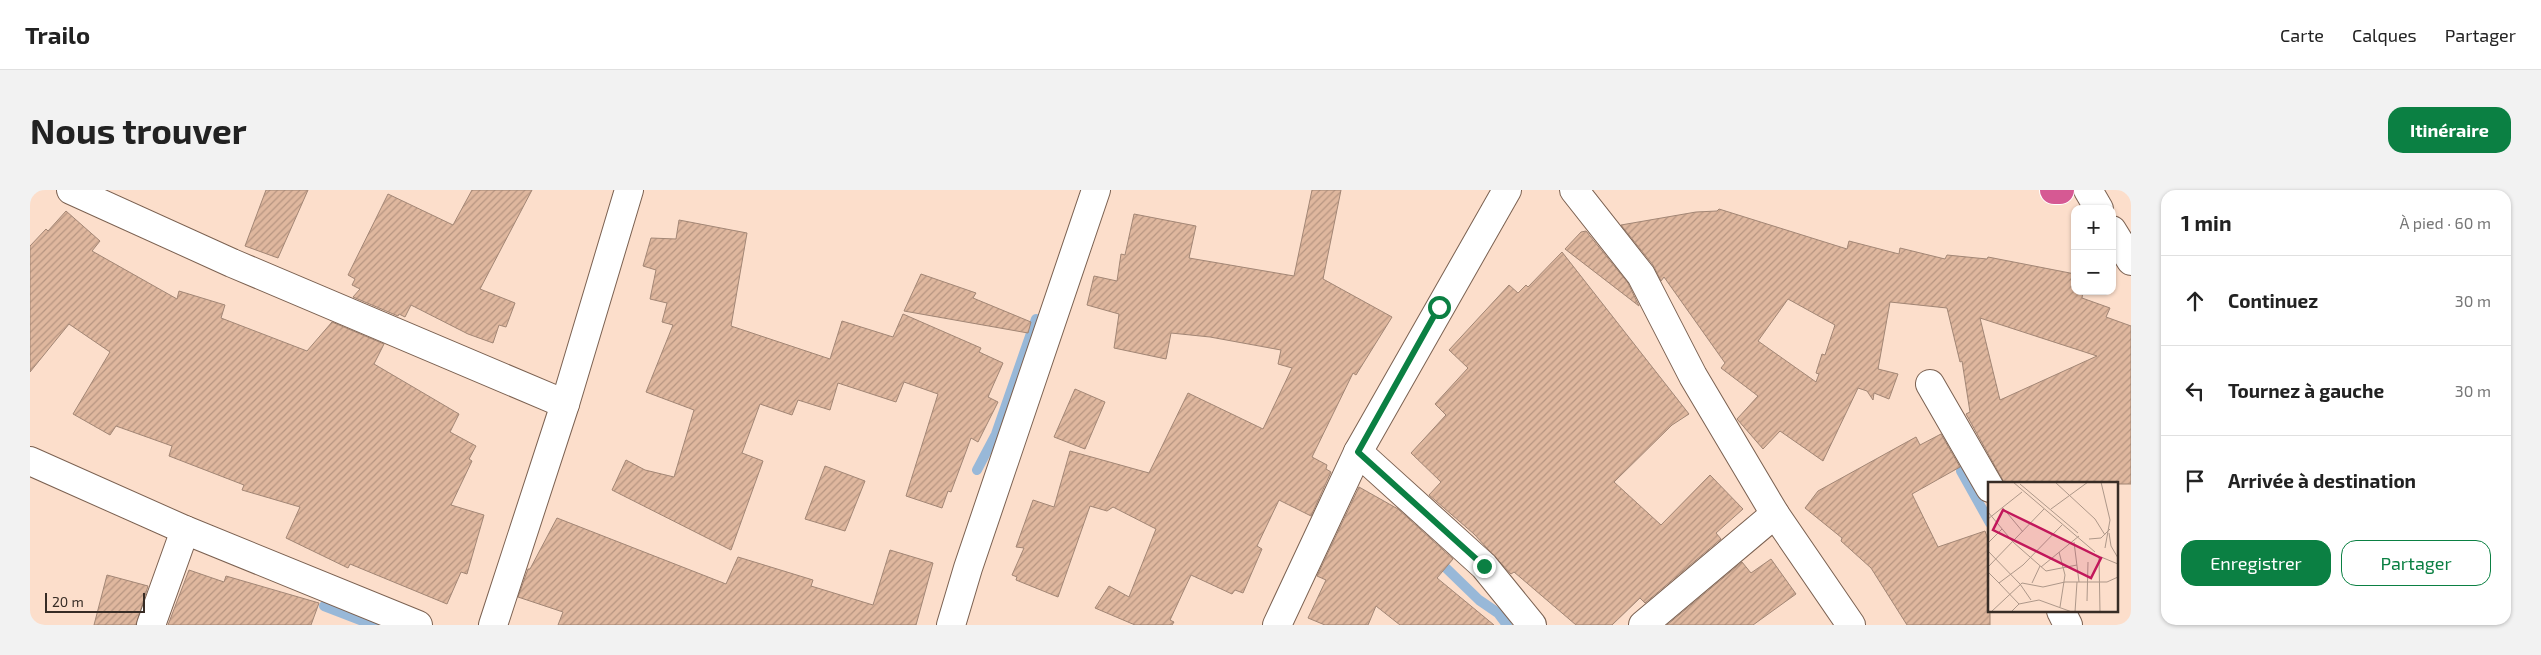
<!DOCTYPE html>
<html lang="fr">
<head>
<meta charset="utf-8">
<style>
	:root { --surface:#fff; --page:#f2f2f2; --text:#222; --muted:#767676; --line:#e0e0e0; --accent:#0b8043 }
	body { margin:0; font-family:"Exo 2",sans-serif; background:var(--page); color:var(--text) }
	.controls { position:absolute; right:15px; top:15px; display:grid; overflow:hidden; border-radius:10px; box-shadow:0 1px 4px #0004 }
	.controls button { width:45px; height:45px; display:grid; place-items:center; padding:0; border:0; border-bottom:1px solid var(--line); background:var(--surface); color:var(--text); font:25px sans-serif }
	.scale { position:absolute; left:15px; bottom:12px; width:100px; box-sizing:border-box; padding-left:5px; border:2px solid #372c25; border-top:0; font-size:14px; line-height:18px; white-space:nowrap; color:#372c25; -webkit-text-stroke:4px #fcdecb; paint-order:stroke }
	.stop { position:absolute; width:15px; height:15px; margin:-11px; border:4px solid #0b8043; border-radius:50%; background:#fff }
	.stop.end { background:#0b8043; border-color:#fff; box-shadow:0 1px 5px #0008 }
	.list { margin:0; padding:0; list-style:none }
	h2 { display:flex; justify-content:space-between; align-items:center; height:65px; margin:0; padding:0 20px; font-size:21px }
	h2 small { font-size:16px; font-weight:400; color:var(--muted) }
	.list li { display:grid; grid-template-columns:32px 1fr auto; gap:15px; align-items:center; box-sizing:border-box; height:90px; padding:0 20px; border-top:1px solid var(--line) }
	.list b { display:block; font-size:19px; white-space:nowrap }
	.list em { font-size:16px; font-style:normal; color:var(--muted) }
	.actions { display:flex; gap:10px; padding:15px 20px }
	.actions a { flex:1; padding:11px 0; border:1px solid var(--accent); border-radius:15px; text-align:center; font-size:18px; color:var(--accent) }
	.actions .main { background:var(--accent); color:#fff }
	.icon { flex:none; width:28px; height:28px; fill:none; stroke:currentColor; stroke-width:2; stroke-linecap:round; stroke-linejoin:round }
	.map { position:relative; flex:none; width:2101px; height:435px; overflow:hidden; border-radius:15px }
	header { display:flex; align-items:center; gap:30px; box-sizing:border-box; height:70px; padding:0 25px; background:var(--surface); border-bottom:1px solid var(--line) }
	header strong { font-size:24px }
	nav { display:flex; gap:28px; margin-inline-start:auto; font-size:18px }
	.intro { display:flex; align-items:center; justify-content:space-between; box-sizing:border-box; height:120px; padding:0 30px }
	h1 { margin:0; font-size:35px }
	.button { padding:12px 22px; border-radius:15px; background:var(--accent); color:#fff; font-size:18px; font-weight:700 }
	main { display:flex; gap:30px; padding:0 30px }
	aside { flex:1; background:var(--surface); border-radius:15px; box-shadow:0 1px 4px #0004 }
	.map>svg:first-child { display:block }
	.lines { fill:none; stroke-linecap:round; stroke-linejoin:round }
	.stream { stroke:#98b8d8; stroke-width:10 }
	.building { fill:url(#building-hatch); stroke:#a28675; fill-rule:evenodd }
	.minor-casing { stroke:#7b6151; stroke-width:30 }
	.highway-casing { stroke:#fff; stroke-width:30 }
	.minor { stroke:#fff; stroke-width:28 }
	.highway { stroke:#d65993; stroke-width:28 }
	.route { stroke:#0b8043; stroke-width:6 }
	.inset-road { fill:none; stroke:#ad9789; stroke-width:1 }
	.view { fill:#c2185b; fill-opacity:0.15; stroke:#c2185b; stroke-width:2.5 }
	.inset-edge { fill:none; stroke:#372c25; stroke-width:2.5 }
</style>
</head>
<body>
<header>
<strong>Trailo</strong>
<nav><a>Carte</a><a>Calques</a><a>Partager</a></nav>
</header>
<div class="intro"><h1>Nous trouver</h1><a class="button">Itinéraire</a></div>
<main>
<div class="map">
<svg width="2101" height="435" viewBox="0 0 2101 435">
	<defs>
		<pattern id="building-hatch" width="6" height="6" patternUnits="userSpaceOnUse" patternTransform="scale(1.25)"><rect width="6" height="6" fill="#dfb79e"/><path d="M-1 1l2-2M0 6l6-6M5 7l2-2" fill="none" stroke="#b69581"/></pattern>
	</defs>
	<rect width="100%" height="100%" fill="#fcdecb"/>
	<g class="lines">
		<g class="stream">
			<path d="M 947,280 L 966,244 L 1006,129"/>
			<path d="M 1931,281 L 1960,333"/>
			<path d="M 1416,378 L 1449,410 L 1468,423 L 1477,435"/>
			<path d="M 294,416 L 343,435"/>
		</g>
	</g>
	<g class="building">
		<path d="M 236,0 L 278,0 L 248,68 L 215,56 Z"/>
		<path d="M 442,0 L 502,0 L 450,99 L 485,113 L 476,137 L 469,135 L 463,153 L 438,144 L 381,115 L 375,127 L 369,124 L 368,126 L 323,107 L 330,99 L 322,95 L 325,89 L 318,85 L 358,4 L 423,35 Z"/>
		<path d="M 1282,0 L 1311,0 L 1293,89 L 1362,127 L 1326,185 L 1323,183 L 1282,267 L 1297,275 L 1296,279 L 1301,282 L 1281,326 L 1249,310 L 1227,356 L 1232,359 L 1213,403 L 1205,400 L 1202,404 L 1161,385 L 1140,430 L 1144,432 L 1142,435 L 1105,435 L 1065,418 L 1079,396 L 1099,407 L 1126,339 L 1083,317 L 1077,321 L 1060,316 L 1028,407 L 986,390 L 987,387 L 982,385 L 994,358 L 986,357 L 1003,310 L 1024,317 L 1040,261 L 1119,283 L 1158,203 L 1233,239 L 1262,178 L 1248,174 L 1251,160 L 1180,147 L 1141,143 L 1136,169 L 1084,158 L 1089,124 L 1057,115 L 1064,86 L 1087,91 L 1091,64 L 1095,65 L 1104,24 L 1166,36 L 1159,68 L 1264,86 Z"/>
		<path d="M 1689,19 L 1817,59 L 1819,51 L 1869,64 L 1870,58 L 1915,69 L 1917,65 L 1957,69 L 1958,67 L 2045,84 L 2045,101 L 2053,101 L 2052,108 L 2080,118 L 2076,127 L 2101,136 L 2101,294 L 1975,294 L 1936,224 L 1940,222 L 1932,171 L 1930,172 L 1917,118 L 1860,112 L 1848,179 L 1868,184 L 1859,209 L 1844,203 L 1843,210 L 1837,201 L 1828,198 L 1793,271 L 1750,241 L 1733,259 L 1707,229 L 1728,206 L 1691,178 L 1695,173 L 1634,87 L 1631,91 L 1623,75 L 1591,35 L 1666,22 L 1687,21 ZM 1758,109 L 1805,135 L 1795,165 L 1792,164 L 1786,183 L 1789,184 L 1786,192 L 1728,151 ZM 1950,128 L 2067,166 L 1970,210 Z"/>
		<path d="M 36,21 L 70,51 L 62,61 L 147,109 L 149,101 L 195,115 L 191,128 L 277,161 L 302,132 L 354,154 L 344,174 L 429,224 L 420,242 L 446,256 L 439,269 L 442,271 L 421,315 L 454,325 L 437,384 L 431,382 L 417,414 L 320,374 L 318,378 L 256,348 L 270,317 L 212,300 L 214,295 L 139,266 L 142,256 L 86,236 L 80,245 L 43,224 L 80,162 L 39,134 L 0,182 L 0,56 L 16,39 L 18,41 Z"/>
		<path d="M 649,30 L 717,43 L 701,136 L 800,169 L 812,131 L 863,147 L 873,124 L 951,158 L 949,162 L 973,173 L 958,207 L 968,212 L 948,252 L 941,248 L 921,302 L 918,301 L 912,318 L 876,306 L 908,204 L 874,192 L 866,212 L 808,193 L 800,220 L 768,210 L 762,225 L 730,214 L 712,263 L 733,271 L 701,360 L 582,300 L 596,270 L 615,280 L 644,287 L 664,220 L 616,202 L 643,135 L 632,132 L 637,113 L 620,109 L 626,80 L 613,76 L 621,48 L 646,49 Z"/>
		<path d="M 1556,41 L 1598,93 L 1609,116 L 1535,59 L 1551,42 Z"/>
		<path d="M 1532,62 L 1659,224 L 1642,235 L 1584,292 L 1631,335 L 1680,285 L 1713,319 L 1686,343 L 1691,349 L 1615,413 L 1610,408 L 1582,435 L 1546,435 L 1484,382 L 1481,384 L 1444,344 L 1399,305 L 1411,292 L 1381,263 L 1416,225 L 1405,214 L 1438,178 L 1419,160 L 1479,95 L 1488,103 L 1496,95 L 1498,97 Z"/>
		<path d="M 891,84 L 946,103 L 943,108 L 1001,132 L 998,143 L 874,121 Z"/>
		<path d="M 1045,199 L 1075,212 L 1055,259 L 1024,247 Z"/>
		<path d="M 1911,244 L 1930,277 L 1882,304 L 1908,357 L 1955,341 L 1960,355 L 1960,435 L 1877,435 L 1841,378 L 1811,351 L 1812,348 L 1775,318 L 1788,301 L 1886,247 L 1890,255 Z"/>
		<path d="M 795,276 L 835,291 L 815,341 L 775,329 Z"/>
		<path d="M 1329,297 L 1368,319 L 1423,369 L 1407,388 L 1464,435 L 1370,435 L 1346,416 L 1338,435 L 1295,435 L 1278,428 L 1296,390 L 1287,386 Z"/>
		<path d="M 527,328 L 696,394 L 708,367 L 783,390 L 781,396 L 843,415 L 860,360 L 903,373 L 886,435 L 528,435 L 533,422 L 488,407 L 498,379 L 500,379 Z"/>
		<path d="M 1741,369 L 1766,404 L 1723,435 L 1637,435 L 1712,372 L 1721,383 Z"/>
		<path d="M 159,380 L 194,392 L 196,386 L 289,413 L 281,435 L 138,435 Z"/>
		<path d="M 77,385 L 118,396 L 106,435 L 64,435 Z"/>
	</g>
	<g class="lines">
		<g class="minor-casing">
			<g id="minor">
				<path d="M 41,0 L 202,73 L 535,214"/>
				<path d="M 1544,0 L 1611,85 L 1663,186 L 1745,324 L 1821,435"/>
				<path d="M 2058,0 L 2069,19"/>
				<path d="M 2082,40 L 2101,71"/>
				<path d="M 1900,194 L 1960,298"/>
				<path d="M 1328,262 L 1454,376 L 1502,435"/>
				<path d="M 0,271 L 155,340 L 388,435"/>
				<path d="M 2031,421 L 2038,435"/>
				<path d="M 121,435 L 155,340"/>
				<path d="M 463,435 L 535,214 L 599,0"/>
				<path d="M 921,435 L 938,378 L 1066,0"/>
				<path d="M 1247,435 L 1328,262 L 1477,0"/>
				<path d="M 1613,435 L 1745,324"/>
			</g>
		</g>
		<g class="highway-casing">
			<path id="highway" d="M 2024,0 L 2030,0"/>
		</g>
		<use href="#minor" class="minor"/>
		<use href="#highway" class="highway"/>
	</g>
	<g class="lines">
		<path class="route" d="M 1409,117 L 1328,262 L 1454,376"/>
	</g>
	<g transform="translate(1958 292)">
		<rect width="130" height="130" fill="#fcdecb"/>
		<path class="inset-road" d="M 25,0 L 107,70M 67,0 L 107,37 L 117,53M 113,0 L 122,38 L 117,66M 32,2 L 90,51M 15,26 L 35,50M 63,27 L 100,0M 0,30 L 25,60 L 58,89 L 89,83M 0,37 L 34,10M 121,51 L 123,64 L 130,76M 101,57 L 113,56 L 122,47M 86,60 L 91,100M 0,61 L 14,47M 0,69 L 32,102 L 43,118M 71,70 L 77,93 L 72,125M 111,75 L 112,130M 113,75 L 130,82M 0,85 L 56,27M 53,85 L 91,54M 0,90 L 11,101 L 35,83 L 74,43M 11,101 L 31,122M 44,101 L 52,84M 99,119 L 100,80M 24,129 L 31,122 L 51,118 L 84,130M 3,130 L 34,101 L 55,105 L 77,100 L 119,100 L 130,95M 87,130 L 89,100"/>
		<path class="view" d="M 15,28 L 113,76 L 103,96 L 5,48 Z"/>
		<rect width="130" height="130" class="inset-edge"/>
	</g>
</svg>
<div class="controls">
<button>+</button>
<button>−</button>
</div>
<div class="scale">20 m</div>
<div class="stop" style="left:1409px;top:117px"></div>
<div class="stop end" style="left:1454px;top:376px"></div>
</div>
<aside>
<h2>1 min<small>À pied · 60 m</small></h2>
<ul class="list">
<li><svg class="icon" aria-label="ahead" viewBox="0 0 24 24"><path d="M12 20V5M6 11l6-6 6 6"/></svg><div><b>Continuez</b></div><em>30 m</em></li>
<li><svg class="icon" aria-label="left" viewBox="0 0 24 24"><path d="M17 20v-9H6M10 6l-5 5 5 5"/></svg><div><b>Tournez à gauche</b></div><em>30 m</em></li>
<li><svg class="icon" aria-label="arrive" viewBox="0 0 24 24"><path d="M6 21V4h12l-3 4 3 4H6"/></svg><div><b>Arrivée à destination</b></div></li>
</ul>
<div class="actions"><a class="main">Enregistrer</a><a>Partager</a></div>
</aside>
</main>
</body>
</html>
